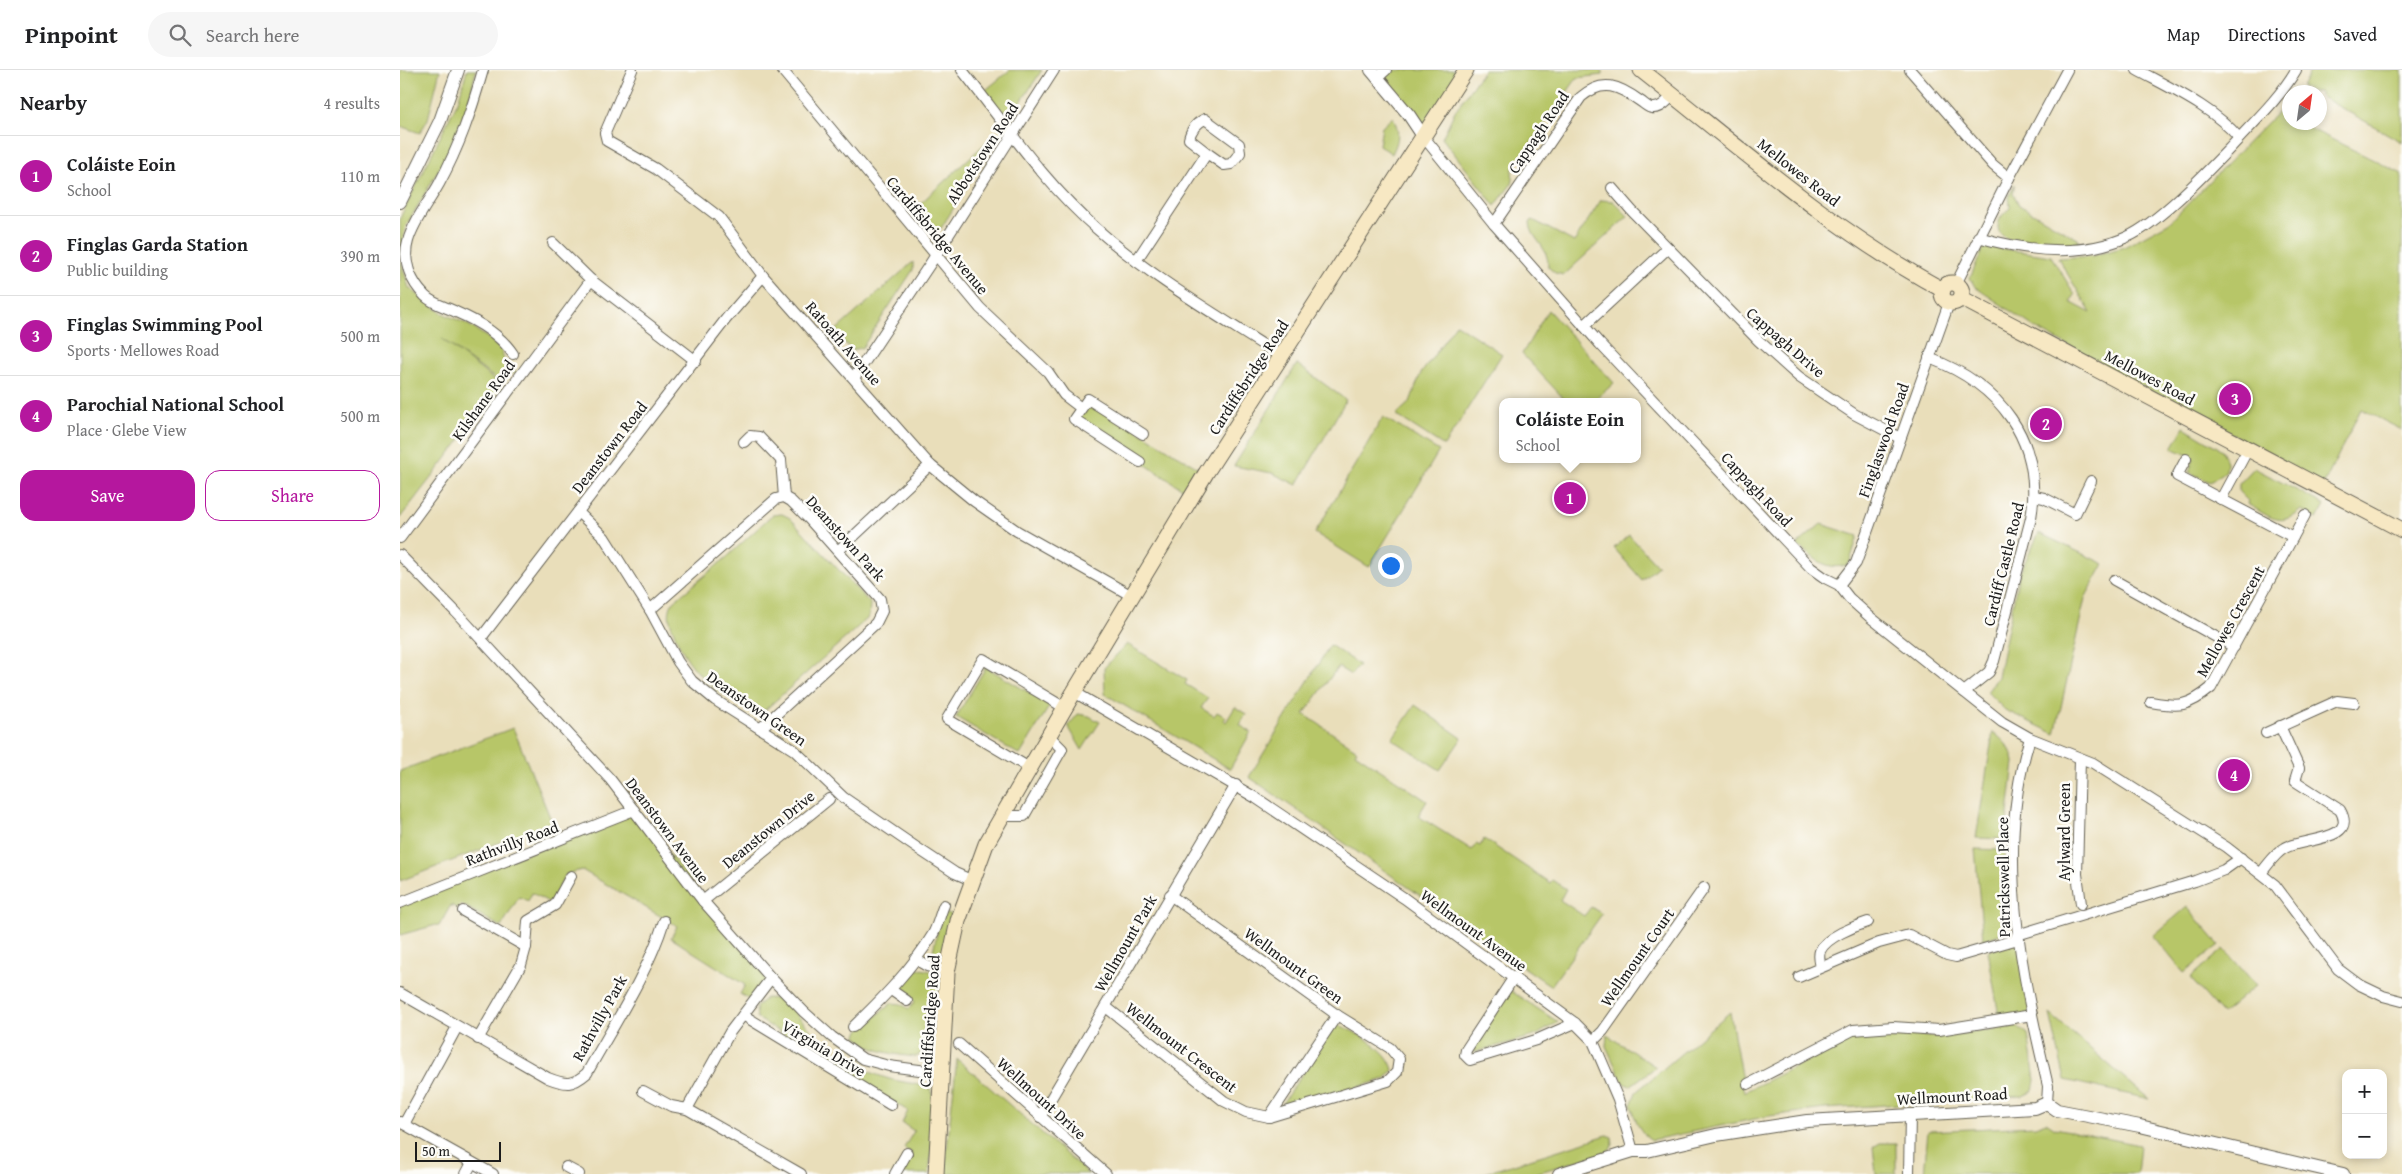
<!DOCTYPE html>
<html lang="en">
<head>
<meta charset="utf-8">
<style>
	:root { --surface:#fff; --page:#f6f6f6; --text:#202124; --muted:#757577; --line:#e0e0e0; --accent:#b5179e }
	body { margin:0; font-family:"Gentium Book Plus",serif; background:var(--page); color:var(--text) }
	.controls { position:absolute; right:15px; bottom:15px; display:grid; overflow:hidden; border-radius:10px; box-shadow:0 2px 8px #0003 }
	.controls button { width:45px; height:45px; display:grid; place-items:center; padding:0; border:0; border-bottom:1px solid var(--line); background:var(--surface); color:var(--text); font:25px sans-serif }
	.compass { position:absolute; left:1882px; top:15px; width:45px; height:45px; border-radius:50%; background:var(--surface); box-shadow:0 2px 8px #0003; rotate:29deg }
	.scale { position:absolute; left:15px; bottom:12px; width:86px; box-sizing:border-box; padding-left:5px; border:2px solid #1c1c1c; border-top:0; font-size:14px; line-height:18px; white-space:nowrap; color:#1c1c1c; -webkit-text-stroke:4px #fdfcf7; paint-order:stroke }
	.you { position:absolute; left:990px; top:495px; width:18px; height:18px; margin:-12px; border:4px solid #fff; border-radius:50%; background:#1a73e8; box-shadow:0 0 0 8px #1a73e833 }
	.badge { display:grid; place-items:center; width:32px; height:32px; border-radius:50%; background:var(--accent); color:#fff; font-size:16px; font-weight:700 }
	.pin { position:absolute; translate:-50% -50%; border:2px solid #fff; box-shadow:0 1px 5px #0006 }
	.popup { position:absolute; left:1099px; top:328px; width:142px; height:65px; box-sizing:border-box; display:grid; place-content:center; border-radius:10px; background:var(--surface); filter:drop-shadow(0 1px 4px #0005); font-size:16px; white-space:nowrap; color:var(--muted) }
	.popup b { font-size:19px; color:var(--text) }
	.popup::after { content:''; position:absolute; left:50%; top:100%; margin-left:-10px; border:10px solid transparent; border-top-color:var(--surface) }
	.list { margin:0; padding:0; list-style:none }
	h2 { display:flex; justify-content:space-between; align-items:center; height:65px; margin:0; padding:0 20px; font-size:21px }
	h2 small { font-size:16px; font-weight:400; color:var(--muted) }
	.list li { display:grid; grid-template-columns:32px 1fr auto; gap:15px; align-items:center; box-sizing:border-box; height:80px; padding:0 20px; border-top:1px solid var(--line) }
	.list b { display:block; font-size:19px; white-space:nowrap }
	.list p { margin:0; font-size:16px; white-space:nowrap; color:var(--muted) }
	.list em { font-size:16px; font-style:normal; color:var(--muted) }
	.actions { display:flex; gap:10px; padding:15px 20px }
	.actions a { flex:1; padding:11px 0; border:1px solid var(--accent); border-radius:15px; text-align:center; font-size:18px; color:var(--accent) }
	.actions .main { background:var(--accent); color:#fff }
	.icon { flex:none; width:28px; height:28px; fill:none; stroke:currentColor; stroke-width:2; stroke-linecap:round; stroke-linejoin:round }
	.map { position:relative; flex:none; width:2002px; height:1104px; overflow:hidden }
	header { display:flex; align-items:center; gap:30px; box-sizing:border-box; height:70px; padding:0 25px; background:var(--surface); border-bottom:1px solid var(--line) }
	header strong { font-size:24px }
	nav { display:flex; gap:28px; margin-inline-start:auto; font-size:18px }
	.search { width:350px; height:45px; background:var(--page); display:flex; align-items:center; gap:12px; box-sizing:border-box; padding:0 18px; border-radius:28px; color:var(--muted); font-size:19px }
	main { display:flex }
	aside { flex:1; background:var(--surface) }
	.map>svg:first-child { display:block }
	.green { fill:#b7c668; stroke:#6a7142 }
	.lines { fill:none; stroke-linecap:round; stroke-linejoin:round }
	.minor-casing { stroke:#646053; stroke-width:12 }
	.tertiary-casing { stroke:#646053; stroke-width:14 }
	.secondary-casing { stroke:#646053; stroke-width:17 }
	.minor { stroke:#fff; stroke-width:10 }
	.tertiary { stroke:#fff; stroke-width:12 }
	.secondary { stroke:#f7e8c3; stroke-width:15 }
	.labels { text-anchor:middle; stroke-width:5; stroke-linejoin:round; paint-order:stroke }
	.street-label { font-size:16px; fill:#1c1c1c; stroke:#fdfcf7 }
</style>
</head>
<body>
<header>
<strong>Pinpoint</strong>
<div class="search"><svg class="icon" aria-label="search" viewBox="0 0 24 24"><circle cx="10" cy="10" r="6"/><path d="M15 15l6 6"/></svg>Search here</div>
<nav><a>Map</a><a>Directions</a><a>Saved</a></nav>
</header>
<main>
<aside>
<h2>Nearby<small>4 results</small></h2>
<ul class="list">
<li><span class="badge">1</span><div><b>Coláiste Eoin</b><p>School</p></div><em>110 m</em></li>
<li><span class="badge">2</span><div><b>Finglas Garda Station</b><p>Public building</p></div><em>390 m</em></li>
<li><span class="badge">3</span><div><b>Finglas Swimming Pool</b><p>Sports · Mellowes Road</p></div><em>500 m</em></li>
<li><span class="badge">4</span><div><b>Parochial National School</b><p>Place · Glebe View</p></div><em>500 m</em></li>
</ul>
<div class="actions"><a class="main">Save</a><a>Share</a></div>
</aside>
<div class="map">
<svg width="2002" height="1104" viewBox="0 0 2002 1104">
	<rect width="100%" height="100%" fill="#fdfcf7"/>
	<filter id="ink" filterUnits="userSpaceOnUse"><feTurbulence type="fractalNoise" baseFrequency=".02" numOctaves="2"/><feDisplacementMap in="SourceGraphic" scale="10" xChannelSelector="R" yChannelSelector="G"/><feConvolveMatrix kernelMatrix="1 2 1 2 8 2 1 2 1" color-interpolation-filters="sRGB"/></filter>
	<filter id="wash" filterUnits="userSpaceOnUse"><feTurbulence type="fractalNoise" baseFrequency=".0096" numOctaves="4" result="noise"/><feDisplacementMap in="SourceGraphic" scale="20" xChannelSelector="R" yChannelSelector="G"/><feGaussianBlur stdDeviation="1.12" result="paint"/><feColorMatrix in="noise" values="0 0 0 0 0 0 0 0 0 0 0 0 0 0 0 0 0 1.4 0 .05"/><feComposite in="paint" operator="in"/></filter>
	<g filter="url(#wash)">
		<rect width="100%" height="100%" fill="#e9deba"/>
		<g class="green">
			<path d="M 0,0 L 40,0 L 28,49 L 20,63 L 0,56 Z"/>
			<path d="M 67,0 L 76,0 L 68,35 L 42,94 L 6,156 L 0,183 L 0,148 L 58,31 Z"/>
			<path d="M 610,0 L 642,0 L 617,38 L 611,42 L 603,41 L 582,23 Z"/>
			<path d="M 988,0 L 1065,0 L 1023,65 L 979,8 Z"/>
			<path d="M 1084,0 L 1202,0 L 1202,5 L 1177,8 L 1112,100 L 1113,112 L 1095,136 L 1042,68 L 1055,41 Z"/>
			<path d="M 1911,0 L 2002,0 L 2002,72 L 1920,26 L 1920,22 L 1913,22 L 1902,17 Z"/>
			<path d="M 1878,42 L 1889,48 L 1890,52 L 1899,53 L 2002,104 L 2002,360 L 1961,339 L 1924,414 L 1637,259 L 1575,217 L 1570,208 L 1584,176 L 1651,186 L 1675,225 L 1670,232 L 1691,243 L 1658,188 L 1692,186 L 1724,177 L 1770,152 Z"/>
			<path d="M 993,47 C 1000,62 999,70 992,84 L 979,75 L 982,57 Z"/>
			<path d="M 591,68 L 594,73 L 540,160 C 525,162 519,153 510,143 Z"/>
			<path d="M 1615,114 L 1613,123 L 1619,135 L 1678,169 L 1680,177 C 1664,176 1598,179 1598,157 C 1598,148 1604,143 1610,138 L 1609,126 Z"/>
			<path d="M 1201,130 L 1213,131 L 1228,146 L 1164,205 L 1155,203 L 1148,197 C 1149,175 1130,169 1130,152 L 1133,150 L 1174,172 Z"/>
			<path d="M 0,188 L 9,218 L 42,243 L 67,254 L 88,268 L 102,281 L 104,290 L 117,302 L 97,310 L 42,269 L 102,316 L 0,448 Z"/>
			<path d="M 513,192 L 513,200 L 462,278 L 451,280 L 435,261 Z"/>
			<path d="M 1148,240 L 1214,313 L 1193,332 L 1167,332 L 1122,284 Z"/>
			<path d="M 1056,254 L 1102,284 L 1044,376 L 996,345 L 1010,332 L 1020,305 Z"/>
			<path d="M 897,294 L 946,330 L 897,415 L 872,403 L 834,396 Z"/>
			<path d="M 688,329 L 806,403 L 792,425 L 675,349 Z"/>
			<path d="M 983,347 L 1039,381 L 969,497 L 915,463 Z"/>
			<path d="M 1784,357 L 1822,380 L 1827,392 L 1826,401 L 1810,412 L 1789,402 L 1794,388 L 1772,378 Z"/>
			<path d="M 1854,398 L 1925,435 L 1917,449 L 1901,440 C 1879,459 1870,446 1847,434 L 1848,431 L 1839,422 L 1839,414 Z"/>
			<path d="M 382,444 L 390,448 L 470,533 L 469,547 L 365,640 C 324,634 289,602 275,565 C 270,552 266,544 273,532 L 327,487 L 372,445 Z"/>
			<path d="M 1421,454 L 1458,466 L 1449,494 C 1427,503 1413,487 1397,475 Z"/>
			<path d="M 1639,463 L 1704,494 L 1685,528 L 1655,664 L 1605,640 L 1587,622 L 1598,607 L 1619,504 Z"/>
			<path d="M 1229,465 L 1258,496 L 1242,510 L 1214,478 Z"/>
			<path d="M 727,574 L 787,610 L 785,614 L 808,628 L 801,638 L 814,646 L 817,642 L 826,647 L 824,650 L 826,652 L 835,637 L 846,644 L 840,655 L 851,662 L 830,699 L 705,624 L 704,598 Z"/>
			<path d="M 930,575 L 959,595 L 951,605 L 938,597 L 904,644 L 957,680 L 955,683 L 1027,731 L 1018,746 L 1072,780 L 1076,774 L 1080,776 L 1084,769 L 1150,813 L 1152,810 L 1166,819 L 1160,830 L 1184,846 L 1191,837 L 1202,844 L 1151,916 L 849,707 Z"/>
			<path d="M 586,597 L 650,635 L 620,685 L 556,647 Z"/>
			<path d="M 1015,635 L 1062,668 L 1040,700 L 992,669 Z"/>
			<path d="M 678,644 L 689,646 L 700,652 L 682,680 L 668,656 Z"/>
			<path d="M 113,658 L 152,752 L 0,811 L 0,701 Z"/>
			<path d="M 1593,662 C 1604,671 1612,678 1614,692 L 1605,769 L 1576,768 Z"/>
			<path d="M 234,741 L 370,908 L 352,931 L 340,924 L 345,915 L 271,868 L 277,856 L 182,800 L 166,804 L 150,833 L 132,823 L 128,831 L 119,827 L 101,857 L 61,834 L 58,839 L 51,835 L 39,856 L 36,855 L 0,865 L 0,833 Z"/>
			<path d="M 1575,779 L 1605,780 L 1604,805 L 1609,861 L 1583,870 Z"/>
			<path d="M 1787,837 L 1819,875 L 1784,903 L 1753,866 Z"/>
			<path d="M 542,842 L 555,845 L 544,894 L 535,894 L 531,889 Z"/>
			<path d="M 1618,869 L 1632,945 L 1599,947 L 1588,881 Z"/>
			<path d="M 1824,879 L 1856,915 L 1822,944 L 1790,908 Z"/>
			<path d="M 514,899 C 526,899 533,900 541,909 L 534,964 L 528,979 L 516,987 C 498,985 468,982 457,966 L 459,960 L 492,933 L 501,934 L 509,939 L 515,931 L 502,918 Z"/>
			<path d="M 1111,921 L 1158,952 L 1137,965 L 1072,983 L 1075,972 Z"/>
			<path d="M 366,928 L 385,929 C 411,965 443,994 486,1008 C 501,1013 516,1012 531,1019 L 536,1041 L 529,1104 L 501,1104 L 512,1083 L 504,1078 L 514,1061 L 502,1053 L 508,1041 L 357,948 L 356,937 Z"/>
			<path d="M 1330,942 L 1344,1022 L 1449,970 L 1490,962 L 1538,967 L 1617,956 L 1628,964 L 1635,1010 L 1633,1021 L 1623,1026 L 1425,1039 L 1369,1046 L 1252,1070 C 1238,1062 1236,1050 1231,1035 L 1236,1022 Z"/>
			<path d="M 1650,944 L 1749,1029 L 1665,1010 Z"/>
			<path d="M 936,954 C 956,962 988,978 993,1000 L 985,1009 L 886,1038 L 883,1032 Z"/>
			<path d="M 1207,965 L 1256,997 L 1230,1016 L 1223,1013 L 1206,976 Z"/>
			<path d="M 557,989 L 689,1104 L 544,1104 Z"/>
			<path d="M 1646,1052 L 1655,1058 L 1740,1075 L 1737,1104 L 1524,1104 L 1528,1061 L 1635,1056 Z"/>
			<path d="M 1207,1065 L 1212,1067 L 1213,1075 L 1207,1082 L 1133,1104 L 1082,1104 Z"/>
			<path d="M 1480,1073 L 1496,1073 L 1496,1104 L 1476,1104 L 1473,1077 Z"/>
		</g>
	</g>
	<g filter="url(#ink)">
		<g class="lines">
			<g class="minor-casing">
				<g id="minor">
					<path d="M 83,0 C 71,42 60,75 39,114 C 29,132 14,150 8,171 C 2,191 11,212 25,226 C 33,234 46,237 56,242 C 77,251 100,264 113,284"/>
					<path d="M 232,0 L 205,63 L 207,71 L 256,99 L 319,147 L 363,206 L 530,395 L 574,431 L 617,461 L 732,526"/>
					<path d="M 382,0 L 580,238 L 648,302 L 664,325 L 681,338"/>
					<path d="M 562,0 C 605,54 645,114 697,159 C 753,209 819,246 882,287"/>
					<path d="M 1510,0 L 1593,95 L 1609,108"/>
					<path d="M 1737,0 C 1772,19 1814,38 1839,68"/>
					<path d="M 977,8 L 986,0"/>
					<path d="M 1023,66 L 1094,154 L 1200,274 L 1411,498 L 1425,508 L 1439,515 L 1449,528 L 1470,547 L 1602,652 L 1630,668 L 1693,693 L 1826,777 L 1875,815 L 1938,899 L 1958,914 L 1983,926 L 2002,931"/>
					<path d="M 1212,118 L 1232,141 L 1359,271 L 1399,307 L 1454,344 L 1500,368"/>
					<path d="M 1094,154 L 1181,27 C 1203,8 1219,16 1240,31 C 1245,34 1249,39 1254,38 C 1262,38 1268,30 1273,25"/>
					<path d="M 1578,167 C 1626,181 1680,188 1727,167 C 1757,154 1806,103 1830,78 C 1852,54 1879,29 1896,0"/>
					<path d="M 153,173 L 191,210 L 296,291"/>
					<path d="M 736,191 L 807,83 L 824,95 L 831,94 L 840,83 L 839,74 L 805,49 C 796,53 791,60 789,69 L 807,83"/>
					<path d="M 1556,214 L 1609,108 L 1667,0"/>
					<path d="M 1184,256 L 1268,178"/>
					<path d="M 1529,288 C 1599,314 1644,370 1631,448 L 1594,591 L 1589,602 L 1564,622"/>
					<path d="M 454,308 L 530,194 L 654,0"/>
					<path d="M 344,372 L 350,366 L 359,367 L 381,390 L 384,427"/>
					<path d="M 1786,389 L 1777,406 L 1893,467"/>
					<path d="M 740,392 L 674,349 L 688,329 L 743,364"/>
					<path d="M 1634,426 L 1644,428 L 1675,444 L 1691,411"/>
					<path d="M 1821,429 L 1848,379"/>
					<path d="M 178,442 L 204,467 L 250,540 L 278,592 L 292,611 L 315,630 L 394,680 L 444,728 L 517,778 L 555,803 L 571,810"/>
					<path d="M 0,468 L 191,210"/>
					<path d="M 439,480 L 530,395"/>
					<path d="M 0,485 L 55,541 L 210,709 L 303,831 L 371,908 L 404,942 L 432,967 L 463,989 L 489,996 L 542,1003"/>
					<path d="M 1714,510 L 1834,577"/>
					<path d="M 1439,515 L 1456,493 L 1549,233"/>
					<path d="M 250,540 L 376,429 L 384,427 L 391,431 L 409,449 L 480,529 L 482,541 L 476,553 L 361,658"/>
					<path d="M 81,568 L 326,249 L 363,206"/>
					<path d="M 674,622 L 856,728 L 1004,828 L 1175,953 L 1193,971 L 1218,1029 L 1233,1081"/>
					<path d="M 1751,632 C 1779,637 1788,637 1811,618 L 1905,445"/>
					<path d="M 1866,663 L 1937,631 L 1954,633"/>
					<path d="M 1630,668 C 1594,781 1622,905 1648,1016 L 1647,1033"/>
					<path d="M 1680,689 L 1677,804 L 1681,834"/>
					<path d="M 631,699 L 547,649 L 583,589 L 665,638"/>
					<path d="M 602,746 L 624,746 L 662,679 L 649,666"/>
					<path d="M 1861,803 C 1868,795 1875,783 1885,778 C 1900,768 1959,772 1940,740 L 1895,711 L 1899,698 L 1880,656"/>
					<path d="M 303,831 L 429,729"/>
					<path d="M 0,833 L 234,740"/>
					<path d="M 63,841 L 126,877"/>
					<path d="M 1617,865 L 1795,811 L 1824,800 L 1841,788"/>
					<path d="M 515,889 L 527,896 L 547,902"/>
					<path d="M 1421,897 C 1420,892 1418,886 1420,881 C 1426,867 1455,856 1468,852"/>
					<path d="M 1114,907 L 1066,980 L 1065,985 L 1070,990 L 1136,970 L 1175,953"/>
					<path d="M 1399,907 L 1479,873 L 1509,865 L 1547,885 L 1556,887 L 1618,869"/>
					<path d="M 491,920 L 507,931"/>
					<path d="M 0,923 L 148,1008 C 166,1015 172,1016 187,1003 C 214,954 247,905 264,851"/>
					<path d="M 706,937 L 824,1031 L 846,1042 L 869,1047 L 988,1011 L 997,1002 L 999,989 L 990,978 L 937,945 L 770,825"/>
					<path d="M 343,945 L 491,1035"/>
					<path d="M 453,957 C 482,929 512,899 533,864 C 538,855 540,844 544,835"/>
					<path d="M 78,969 L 121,895 L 126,877 L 128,851 L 155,835 L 171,806"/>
					<path d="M 1193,971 L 1203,961 L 1304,818"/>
					<path d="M 559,974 L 706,1104"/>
					<path d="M 1348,1014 L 1453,960 L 1493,957 L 1539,960 L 1632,945"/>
					<path d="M 243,1021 L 271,1036 L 287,1039 L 401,1104"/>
					<path d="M 287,1039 L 330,962 L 371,908"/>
					<path d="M 640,1047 L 836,715"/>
					<path d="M 869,1047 L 937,945"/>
					<path d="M 0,1052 L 93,1104"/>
					<path d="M 4,1054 L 57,957"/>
					<path d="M 166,1097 L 179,1104"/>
					<path d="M 66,1104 L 72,1093"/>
					<path d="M 495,1104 L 507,1083"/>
					<path d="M 1509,1104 L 1510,1044"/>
				</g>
			</g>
			<g class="tertiary-casing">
				<g id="tertiary">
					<path d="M 971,0 L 1009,45 L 1023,66"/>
					<path d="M 0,132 L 40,51 L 58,0"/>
					<path d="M 1159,1104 L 1233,1081 L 1247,1081 L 1316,1065 L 1407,1051 L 1635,1038 L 1647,1033 L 1657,1040 L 1740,1056 L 1943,1104"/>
				</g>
			</g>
			<g class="secondary-casing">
				<g id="secondary">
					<path d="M 1241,0 C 1339,77 1433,161 1543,220"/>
					<circle cx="1552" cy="223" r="10"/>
					<path d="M 1561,228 L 2002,460"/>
					<path d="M 536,1104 L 547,902 L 558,851 L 586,774 L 674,622 L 806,403 L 1066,0"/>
				</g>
			</g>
			<use href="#minor" class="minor"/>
			<use href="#tertiary" class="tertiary"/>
			<use href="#secondary" class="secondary"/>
		</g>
	</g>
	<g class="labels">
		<g class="street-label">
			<text transform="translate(1138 62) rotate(-56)" y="6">Cappagh Road</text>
			<text transform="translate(582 83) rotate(-57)" y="6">Abbotstown Road</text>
			<text transform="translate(1399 102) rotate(38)" y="6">Mellowes Road</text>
			<text transform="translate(538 165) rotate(50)" y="6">Cardiffsbridge Avenue</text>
			<text transform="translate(1386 272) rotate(41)" y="6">Cappagh Drive</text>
			<text transform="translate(444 273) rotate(49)" y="6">Ratoath Avenue</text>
			<text transform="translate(848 307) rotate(-57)" y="6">Cardiffsbridge Road</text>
			<text transform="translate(1750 307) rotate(28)" y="6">Mellowes Road</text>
			<text transform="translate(83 330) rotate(-54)" y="6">Kilshane Road</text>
			<text transform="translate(1483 370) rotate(-70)" y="6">Finglaswood Road</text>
			<text transform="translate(209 377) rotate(-52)" y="6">Deanstown Road</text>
			<text transform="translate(1357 419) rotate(47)" y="6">Cappagh Road</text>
			<text transform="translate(446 468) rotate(48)" y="6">Deanstown Park</text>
			<text transform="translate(1603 494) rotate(-76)" y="6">Cardiff Castle Road</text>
			<text transform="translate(1830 551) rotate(-61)" y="6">Mellowes Crescent</text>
			<text transform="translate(357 638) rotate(35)" y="6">Deanstown Green</text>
			<text transform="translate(368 759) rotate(-39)" y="6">Deanstown Drive</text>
			<text transform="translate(268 760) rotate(53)" y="6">Deanstown Avenue</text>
			<text transform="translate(1664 762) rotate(-90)" y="6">Aylward Green</text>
			<text transform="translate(112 773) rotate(-21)" y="6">Rathvilly Road</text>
			<text transform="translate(1603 807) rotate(-91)" y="6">Patrickswell Place</text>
			<text transform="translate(1074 860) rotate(36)" y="6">Wellmount Avenue</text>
			<text transform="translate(725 873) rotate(-60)" y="6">Wellmount Park</text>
			<text transform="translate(1237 887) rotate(-55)" y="6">Wellmount Court</text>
			<text transform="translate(894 895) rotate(36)" y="6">Wellmount Green</text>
			<text transform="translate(199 948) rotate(-61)" y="6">Rathvilly Park</text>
			<text transform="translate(529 951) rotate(-86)" y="6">Cardiffsbridge Road</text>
			<text transform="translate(782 977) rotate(38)" y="6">Wellmount Crescent</text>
			<text transform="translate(424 978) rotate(31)" y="6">Virginia Drive</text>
			<text transform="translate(1552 1026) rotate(-3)" y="6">Wellmount Road</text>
			<text transform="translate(642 1028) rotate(42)" y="6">Wellmount Drive</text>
		</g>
	</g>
</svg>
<div class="controls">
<button>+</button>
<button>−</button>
</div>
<svg class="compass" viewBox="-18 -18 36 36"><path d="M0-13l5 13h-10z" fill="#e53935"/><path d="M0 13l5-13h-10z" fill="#757577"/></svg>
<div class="scale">50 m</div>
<div class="you"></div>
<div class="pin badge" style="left:1170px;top:428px">1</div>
<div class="popup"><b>Coláiste Eoin</b>School</div>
<div class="pin badge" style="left:1646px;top:354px">2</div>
<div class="pin badge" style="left:1835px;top:329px">3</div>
<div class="pin badge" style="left:1834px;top:705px">4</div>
</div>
</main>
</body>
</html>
